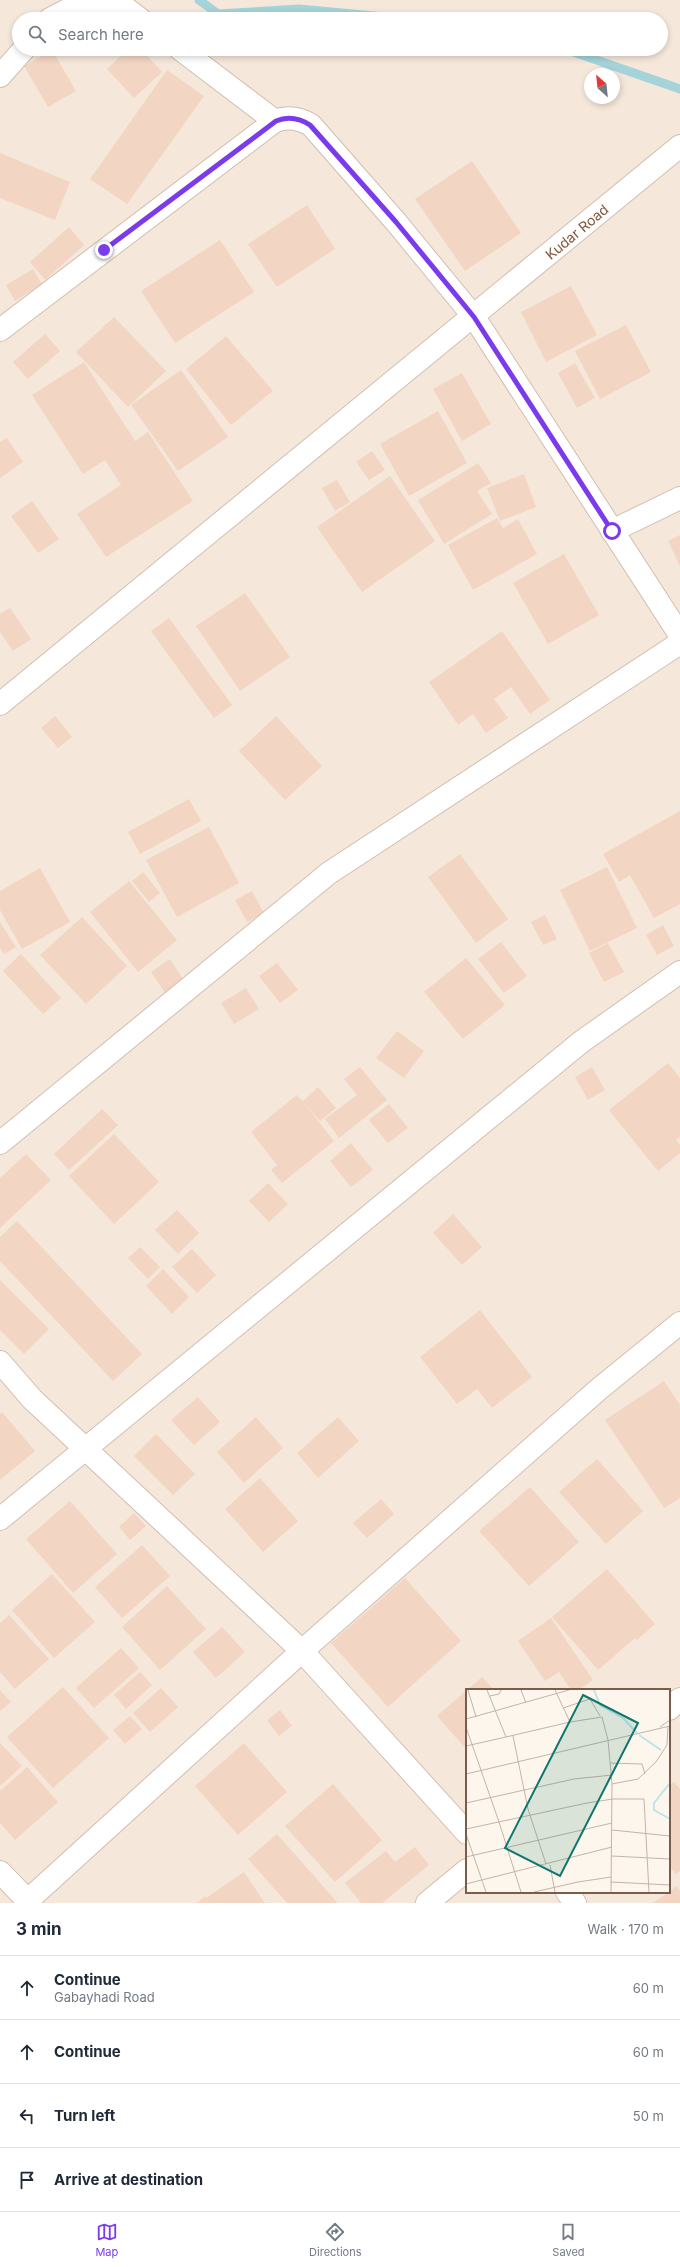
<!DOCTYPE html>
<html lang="en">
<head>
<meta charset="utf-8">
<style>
	:root { --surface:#fff; --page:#f2f2f3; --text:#1f2937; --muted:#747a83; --line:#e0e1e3; --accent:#7c3aed }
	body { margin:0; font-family:Inter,sans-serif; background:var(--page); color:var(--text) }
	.compass { position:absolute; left:584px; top:68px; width:36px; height:36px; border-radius:50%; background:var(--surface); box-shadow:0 2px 6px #0003; rotate:333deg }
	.stop { position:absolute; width:12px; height:12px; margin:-9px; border:3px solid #7c3aed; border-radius:50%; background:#fff }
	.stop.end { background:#7c3aed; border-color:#fff; box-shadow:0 1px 4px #0008 }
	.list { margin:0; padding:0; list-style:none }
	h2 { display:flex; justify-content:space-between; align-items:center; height:52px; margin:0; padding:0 16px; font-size:17px }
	h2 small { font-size:13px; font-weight:400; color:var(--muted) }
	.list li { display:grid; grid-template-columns:26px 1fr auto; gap:12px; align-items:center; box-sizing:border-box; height:64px; padding:0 16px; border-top:1px solid var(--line) }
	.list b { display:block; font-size:15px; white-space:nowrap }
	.list p { margin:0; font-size:13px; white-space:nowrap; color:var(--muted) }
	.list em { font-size:13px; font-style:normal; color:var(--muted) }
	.icon { flex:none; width:22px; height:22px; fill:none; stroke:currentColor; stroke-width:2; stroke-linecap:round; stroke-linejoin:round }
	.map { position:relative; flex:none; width:680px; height:1903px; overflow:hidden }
	.search { position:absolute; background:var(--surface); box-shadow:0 2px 6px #0003; left:12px; right:12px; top:12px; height:44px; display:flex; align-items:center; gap:10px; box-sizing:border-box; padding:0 14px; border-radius:22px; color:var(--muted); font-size:15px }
	.sheet { height:308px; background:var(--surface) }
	nav { display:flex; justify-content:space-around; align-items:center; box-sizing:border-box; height:56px; border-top:1px solid var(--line); background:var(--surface); font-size:11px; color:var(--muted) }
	nav a { display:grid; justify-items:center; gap:2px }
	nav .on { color:var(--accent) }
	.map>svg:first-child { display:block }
	.residential { fill:#f5e8da; fill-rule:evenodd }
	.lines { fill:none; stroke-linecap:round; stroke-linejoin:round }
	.stream { stroke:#a5d3da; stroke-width:9 }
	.building { fill:#f3d5c3 }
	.minor-casing { stroke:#d1beb0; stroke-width:24 }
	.minor { stroke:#fff; stroke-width:22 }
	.route { stroke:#7c3aed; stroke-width:5 }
	.labels { text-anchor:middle; stroke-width:3; stroke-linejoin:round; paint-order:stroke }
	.street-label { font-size:14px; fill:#7a5c4d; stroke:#fffaf3 }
	.inset-river { fill:none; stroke:#bfe3e8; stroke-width:2 }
	.inset-road { fill:none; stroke:#c5b3a7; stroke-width:1 }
	.view { fill:#0f766e; fill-opacity:0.15; stroke:#0f766e; stroke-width:2 }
	.inset-edge { fill:none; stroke:#7a5c4d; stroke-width:2 }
</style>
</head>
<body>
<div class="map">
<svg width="680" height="1903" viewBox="0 0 680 1903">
	<rect width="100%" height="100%" fill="#fdf6ec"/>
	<path class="residential" d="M 0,0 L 680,0 L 680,1903 L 0,1903 ZM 19,19 L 661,19 L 661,49 L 19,49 ZM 590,74 L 614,74 L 614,98 L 590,98 ZM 467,1690 L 669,1690 L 669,1892 L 467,1892 Z"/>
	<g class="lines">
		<g class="stream">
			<path d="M 199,0 L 218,14 L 299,9 L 406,19"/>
			<path d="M 565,49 L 680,89"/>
		</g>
	</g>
	<g class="building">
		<path d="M 128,49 L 141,49 L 162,72 L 134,98 L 107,69 Z"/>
		<path d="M 52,50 L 76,91 L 48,107 L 24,66 Z"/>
		<path d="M 167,70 L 204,96 L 127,204 L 90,179 Z"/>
		<path d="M 0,153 L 70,182 L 55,220 L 0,198 Z"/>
		<path d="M 472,161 L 521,233 L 465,271 L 415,199 Z"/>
		<path d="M 307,205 L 335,249 L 277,287 L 248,244 Z"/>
		<path d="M 69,227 L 84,245 L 45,280 L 30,262 Z"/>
		<path d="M 220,240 L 254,292 L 175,343 L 141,291 Z"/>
		<path d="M 33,269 L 42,284 L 15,301 L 6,285 Z"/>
		<path d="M 571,286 L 597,335 L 546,362 L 521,312 Z"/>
		<path d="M 114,317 L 166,371 L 128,407 L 76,352 Z"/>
		<path d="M 626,325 L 651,372 L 600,399 L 575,351 Z"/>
		<path d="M 45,334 L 60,351 L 28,379 L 13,362 Z"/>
		<path d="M 226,336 L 273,391 L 231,425 L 186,369 Z"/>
		<path d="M 84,362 L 135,441 L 148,432 L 193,501 L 106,557 L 77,514 L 121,485 L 105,460 L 83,474 L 32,395 Z"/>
		<path d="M 575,363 L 595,398 L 577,408 L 558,373 Z"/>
		<path d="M 181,370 L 228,437 L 178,471 L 131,405 Z"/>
		<path d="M 462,373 L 491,424 L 462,441 L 433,389 Z"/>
		<path d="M 438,411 L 467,463 L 409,496 L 380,444 Z"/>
		<path d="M 7,438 L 23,462 L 0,478 L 0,442 Z"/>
		<path d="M 372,451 L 385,470 L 369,480 L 356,462 Z"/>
		<path d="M 478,463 L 491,483 L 477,491 L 492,514 L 444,544 L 418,500 Z"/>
		<path d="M 524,474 L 536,507 L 500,521 L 487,488 Z"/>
		<path d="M 390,476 L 435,541 L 362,592 L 317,527 Z"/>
		<path d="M 337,480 L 350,502 L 335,511 L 322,488 Z"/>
		<path d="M 32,501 L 59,539 L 38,553 L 11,516 Z"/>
		<path d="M 497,518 L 503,528 L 518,519 L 537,554 L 473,590 L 448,545 Z"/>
		<path d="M 680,535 L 680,566 L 668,541 Z"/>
		<path d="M 564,554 L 599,615 L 548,644 L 513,583 Z"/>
		<path d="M 245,593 L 290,657 L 240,691 L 196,626 Z"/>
		<path d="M 10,608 L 31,639 L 13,651 L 0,632 L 0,614 Z"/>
		<path d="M 169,618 L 232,705 L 214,718 L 151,631 Z"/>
		<path d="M 502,631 L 550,700 L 530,714 L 511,687 L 494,699 L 508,718 L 486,733 L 473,714 L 458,725 L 429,682 Z"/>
		<path d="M 55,716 L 72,737 L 58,748 L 41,728 Z"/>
		<path d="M 276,716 L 322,766 L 285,800 L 239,751 Z"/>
		<path d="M 189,799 L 201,821 L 140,854 L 128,832 Z"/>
		<path d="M 680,811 L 680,904 L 654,918 L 630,875 L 619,882 L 603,854 Z"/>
		<path d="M 209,827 L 239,883 L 177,917 L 146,860 Z"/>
		<path d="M 460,854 L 508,919 L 476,943 L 428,877 Z"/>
		<path d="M 607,867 L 637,928 L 590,951 L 560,890 Z"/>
		<path d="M 40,868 L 70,922 L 22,949 L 0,910 L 0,891 Z"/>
		<path d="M 143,872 L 160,893 L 149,902 L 132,881 Z"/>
		<path d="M 129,881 L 177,940 L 138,972 L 90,912 Z"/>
		<path d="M 252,891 L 264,913 L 247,922 L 235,900 Z"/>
		<path d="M 545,915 L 557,939 L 543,945 L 531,922 Z"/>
		<path d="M 82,917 L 127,966 L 86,1004 L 40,955 Z"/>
		<path d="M 0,922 L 16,947 L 4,954 L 0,948 Z"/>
		<path d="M 663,925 L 674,946 L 657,955 L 646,935 Z"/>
		<path d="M 501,942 L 527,976 L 504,993 L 478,959 Z"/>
		<path d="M 608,943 L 624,972 L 604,982 L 589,953 Z"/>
		<path d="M 21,954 L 61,998 L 43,1014 L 3,971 Z"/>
		<path d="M 466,958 L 505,1005 L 463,1039 L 424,992 Z"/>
		<path d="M 170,959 L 186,984 L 167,996 L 151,972 Z"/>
		<path d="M 277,963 L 298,990 L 280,1003 L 259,976 Z"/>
		<path d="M 246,988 L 259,1009 L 234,1024 L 221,1003 Z"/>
		<path d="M 397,1031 L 424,1051 L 404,1078 L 376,1058 Z"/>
		<path d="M 668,1063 L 680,1078 L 680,1137 L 676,1140 L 680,1145 L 680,1153 L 658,1171 L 609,1110 Z"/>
		<path d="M 360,1067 L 387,1100 L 339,1138 L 325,1119 L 357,1095 L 344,1079 Z"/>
		<path d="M 592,1067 L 605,1090 L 588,1100 L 575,1077 Z"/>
		<path d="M 318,1087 L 336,1108 L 320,1121 L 304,1103 L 334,1141 L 282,1183 L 271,1170 L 277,1165 L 251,1132 L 297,1095 L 303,1101 Z"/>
		<path d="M 389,1104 L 408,1128 L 388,1143 L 369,1120 Z"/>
		<path d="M 102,1109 L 118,1125 L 69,1170 L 54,1154 Z"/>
		<path d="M 114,1134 L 159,1182 L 114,1224 L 69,1176 Z"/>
		<path d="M 351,1143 L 373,1170 L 351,1187 L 330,1161 Z"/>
		<path d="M 26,1154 L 51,1180 L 0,1228 L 0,1178 Z"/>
		<path d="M 268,1183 L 288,1204 L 269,1222 L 249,1201 Z"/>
		<path d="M 177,1210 L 199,1233 L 178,1254 L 155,1230 Z"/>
		<path d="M 453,1214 L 482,1247 L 462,1265 L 433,1233 Z"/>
		<path d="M 17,1221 L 142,1354 L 113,1381 L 0,1261 L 0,1237 Z"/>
		<path d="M 140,1247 L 160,1267 L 148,1279 L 128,1258 Z"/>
		<path d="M 192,1249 L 216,1275 L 197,1293 L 172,1267 Z"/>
		<path d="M 163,1269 L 189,1297 L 172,1314 L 146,1286 Z"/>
		<path d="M 0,1280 L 49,1329 L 24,1354 L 0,1330 Z"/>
		<path d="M 480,1310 L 532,1377 L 492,1408 L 477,1389 L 457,1404 L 420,1357 Z"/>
		<path d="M 664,1381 L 680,1405 L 680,1498 L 664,1508 L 605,1420 Z"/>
		<path d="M 198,1397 L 220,1422 L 194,1445 L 171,1420 Z"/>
		<path d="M 2,1412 L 35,1451 L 0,1480 L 0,1414 Z"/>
		<path d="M 256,1417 L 283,1448 L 244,1483 L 217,1452 Z"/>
		<path d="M 338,1417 L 359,1441 L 318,1478 L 297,1453 Z"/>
		<path d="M 156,1434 L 195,1474 L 173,1495 L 134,1456 Z"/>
		<path d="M 597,1459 L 643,1511 L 606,1544 L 559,1492 Z"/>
		<path d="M 260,1478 L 298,1521 L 263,1552 L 225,1509 Z"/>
		<path d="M 530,1487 L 579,1542 L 529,1586 L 479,1531 Z"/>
		<path d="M 381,1499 L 394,1514 L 367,1538 L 353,1523 Z"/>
		<path d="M 70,1501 L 117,1554 L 73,1593 L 26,1539 Z"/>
		<path d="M 134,1513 L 146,1526 L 130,1540 L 119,1527 Z"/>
		<path d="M 142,1545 L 170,1576 L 122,1618 L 95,1587 Z"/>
		<path d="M 607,1569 L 655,1624 L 637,1640 L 635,1638 L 598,1670 L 552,1617 Z"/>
		<path d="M 52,1574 L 95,1622 L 54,1658 L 12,1610 Z"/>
		<path d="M 405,1578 L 461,1641 L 388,1707 L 331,1643 Z"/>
		<path d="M 167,1586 L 206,1629 L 160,1670 L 122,1627 Z"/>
		<path d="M 9,1615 L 49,1659 L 15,1689 L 0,1672 L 0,1623 Z"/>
		<path d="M 551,1618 L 593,1680 L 579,1690 L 571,1690 L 559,1672 L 545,1681 L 518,1641 Z"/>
		<path d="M 222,1627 L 245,1652 L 216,1678 L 193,1652 Z"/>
		<path d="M 121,1648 L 139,1668 L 94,1708 L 76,1688 Z"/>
		<path d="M 140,1672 L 152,1685 L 126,1709 L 114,1695 Z"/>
		<path d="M 482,1677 L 494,1690 L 467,1690 L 467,1750 L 437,1716 Z"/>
		<path d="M 63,1687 L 109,1738 L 53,1788 L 7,1737 Z"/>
		<path d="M 161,1688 L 178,1707 L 150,1732 L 133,1713 Z"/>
		<path d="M 0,1690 L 11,1702 L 0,1711 Z"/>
		<path d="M 280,1710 L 292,1726 L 279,1736 L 267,1720 Z"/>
		<path d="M 130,1716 L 142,1729 L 125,1744 L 113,1730 Z"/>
		<path d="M 0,1743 L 22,1766 L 0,1786 Z"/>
		<path d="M 244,1743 L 287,1792 L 238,1835 L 195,1786 Z"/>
		<path d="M 27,1767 L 58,1802 L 15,1840 L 0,1823 L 0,1791 Z"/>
		<path d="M 674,1782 L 680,1789 L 680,1871 L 676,1874 L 669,1866 L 669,1786 Z"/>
		<path d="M 333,1784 L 382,1840 L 335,1882 L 285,1826 Z"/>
		<path d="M 277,1834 L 337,1902 L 336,1903 L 287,1903 L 248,1859 Z"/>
		<path d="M 415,1847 L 429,1865 L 382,1903 L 361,1903 L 345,1883 L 386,1851 L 395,1862 Z"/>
		<path d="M 244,1872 L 265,1903 L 197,1903 L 205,1896 L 206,1898 Z"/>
		<path d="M 677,1886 L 680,1891 L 680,1903 L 653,1903 Z"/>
	</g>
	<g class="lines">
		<g class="minor-casing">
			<g id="minor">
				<path d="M 50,19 L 83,2 L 124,7 L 140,19"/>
				<path d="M 180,49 L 275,121"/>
				<path d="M 0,76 L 24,49"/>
				<path d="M 0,330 L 275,121 C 288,116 299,118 311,125 L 396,222 L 474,317 L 680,635"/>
				<path d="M 612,531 L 680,498"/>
				<path d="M 0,704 L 680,146"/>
				<path d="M 0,1143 L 329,873 L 680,643"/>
				<path d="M 0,1362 L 32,1399 L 302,1651 L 467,1833"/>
				<path d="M 0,1519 L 581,1042 L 680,972"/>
				<path d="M 669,1709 L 680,1699"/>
				<path d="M 0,1872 L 30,1903"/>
				<path d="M 567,1892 L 575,1903"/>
				<path d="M 25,1903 L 302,1651 L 599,1389 L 680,1323"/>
				<path d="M 427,1903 L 467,1870"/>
			</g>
		</g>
		<use href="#minor" class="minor"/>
	</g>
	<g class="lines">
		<path class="route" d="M 104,250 L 276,121 C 288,116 299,118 310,125 L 396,222 L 474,317 L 612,531"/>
	</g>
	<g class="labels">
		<g class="street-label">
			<text transform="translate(577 232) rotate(-40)" y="5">Kudar Road</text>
		</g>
	</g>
	<g transform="translate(466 1689)">
		<rect width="204" height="204" fill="#fdf6ec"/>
		<path class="inset-river" d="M 128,1 L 134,16 L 157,29 L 171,44M 173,46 L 195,61M 204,94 L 188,114 L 188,121 L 204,130"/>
		<path class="inset-road" d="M 2,1 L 10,28M 55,1 L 60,14M 89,1 L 104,33M 24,7 L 33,5 L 35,1M 97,19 L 124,10 L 134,27M 0,30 L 103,1M 0,38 L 33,133 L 55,203M 194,38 L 204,31M 47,47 L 62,120 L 80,175M 40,48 L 104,33 L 136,28 L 142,51 L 146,95 L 145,203M 0,57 L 40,48 L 21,1M 144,74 L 176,75 L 179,85M 0,85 L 204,37M 146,95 L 172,90 L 190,73 L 201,56 L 202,37M 0,114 L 108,90 L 146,86M 0,140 L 121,114 L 147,110 L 178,110 L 183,203M 146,141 L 204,147M 0,145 L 20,203M 146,167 L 204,170M 0,168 L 146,134M 84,176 L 89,203M 145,193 L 204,196M 0,195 L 146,158M 68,203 L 112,193 L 145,188"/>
		<path class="view" d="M 117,6 L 172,34 L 94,187 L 39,159 Z"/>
		<rect width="204" height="204" class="inset-edge"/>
	</g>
</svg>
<svg class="compass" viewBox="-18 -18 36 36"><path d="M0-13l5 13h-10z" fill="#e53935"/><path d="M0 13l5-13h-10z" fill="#747a83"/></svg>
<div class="stop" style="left:612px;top:531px"></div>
<div class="stop end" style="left:104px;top:250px"></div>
<div class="search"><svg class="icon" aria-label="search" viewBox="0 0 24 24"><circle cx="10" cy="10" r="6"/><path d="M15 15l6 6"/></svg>Search here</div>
</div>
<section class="sheet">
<h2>3 min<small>Walk · 170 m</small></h2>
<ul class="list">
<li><svg class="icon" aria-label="ahead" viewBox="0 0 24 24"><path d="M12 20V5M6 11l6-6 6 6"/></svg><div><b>Continue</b><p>Gabayhadi Road</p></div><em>60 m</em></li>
<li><svg class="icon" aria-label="ahead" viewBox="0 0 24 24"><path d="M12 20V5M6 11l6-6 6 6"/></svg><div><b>Continue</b></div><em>60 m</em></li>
<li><svg class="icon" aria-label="left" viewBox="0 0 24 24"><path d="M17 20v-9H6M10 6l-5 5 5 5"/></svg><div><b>Turn left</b></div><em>50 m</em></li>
<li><svg class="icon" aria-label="arrive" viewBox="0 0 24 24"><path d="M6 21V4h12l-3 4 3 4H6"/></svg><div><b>Arrive at destination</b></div></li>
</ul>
</section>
<nav>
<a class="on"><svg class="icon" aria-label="map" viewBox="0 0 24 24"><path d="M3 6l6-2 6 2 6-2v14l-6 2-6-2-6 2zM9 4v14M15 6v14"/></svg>Map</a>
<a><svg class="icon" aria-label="directions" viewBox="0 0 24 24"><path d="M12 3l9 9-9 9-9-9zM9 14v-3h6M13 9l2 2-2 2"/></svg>Directions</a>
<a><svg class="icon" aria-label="saved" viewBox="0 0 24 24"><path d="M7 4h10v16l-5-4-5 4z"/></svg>Saved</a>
</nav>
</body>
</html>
